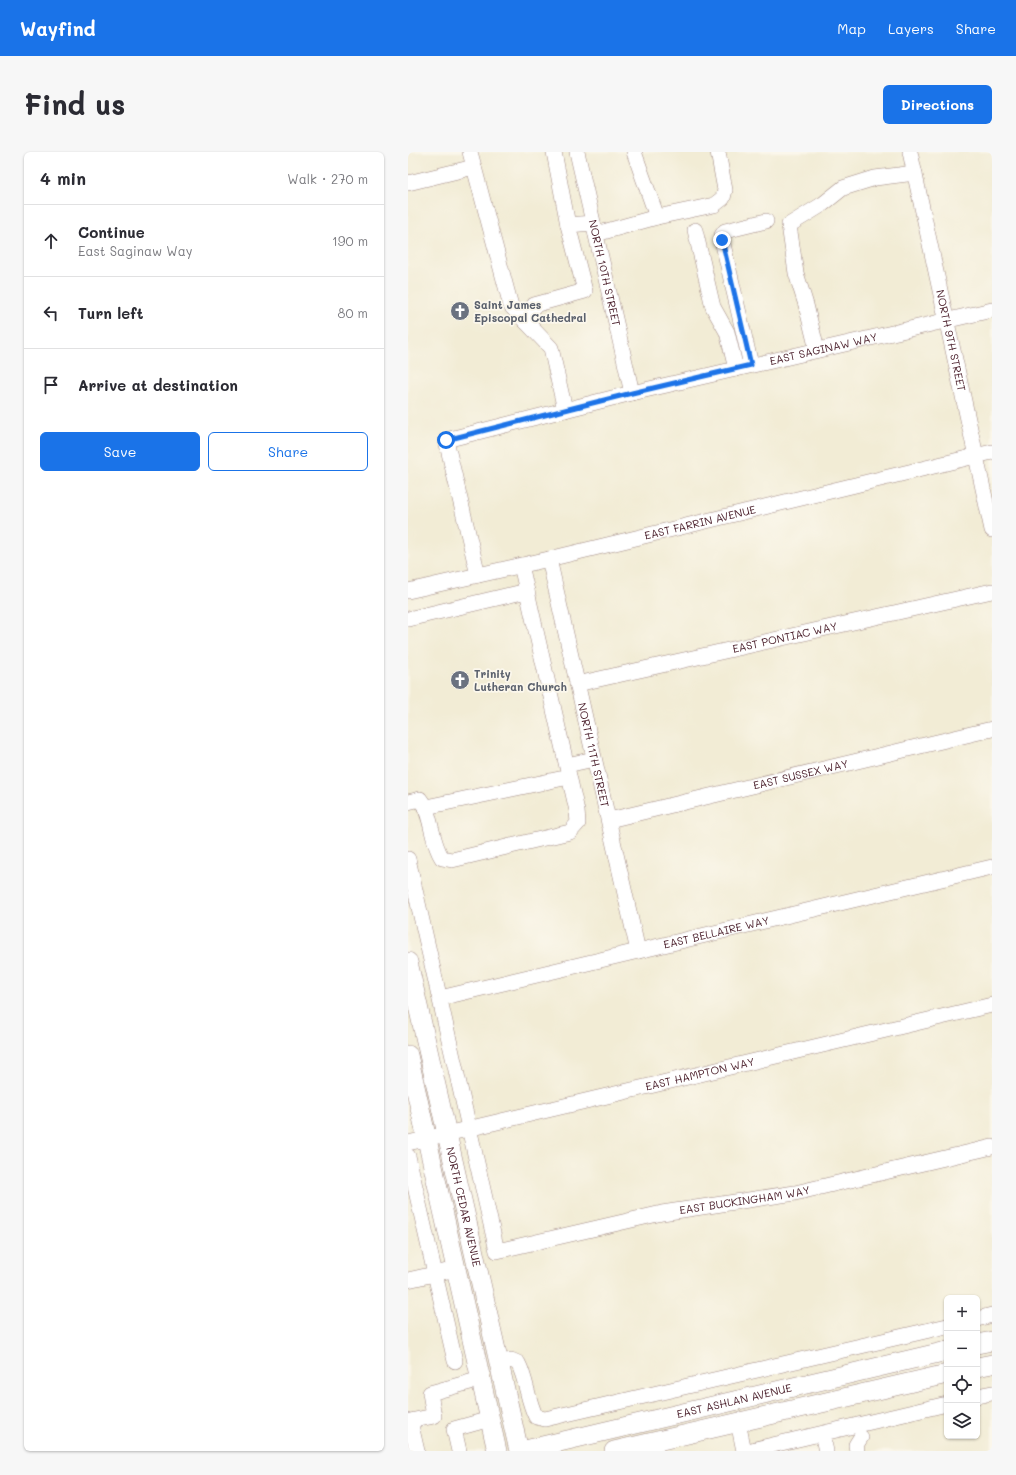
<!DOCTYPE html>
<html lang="en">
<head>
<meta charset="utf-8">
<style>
	:root { --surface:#fff; --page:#f7f7f7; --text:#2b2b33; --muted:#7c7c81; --line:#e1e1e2; --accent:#1a73e8 }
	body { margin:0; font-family:Mali,sans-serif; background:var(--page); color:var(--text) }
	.controls { position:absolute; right:12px; bottom:12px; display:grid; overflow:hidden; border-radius:6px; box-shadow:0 1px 3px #0004 }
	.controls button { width:36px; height:36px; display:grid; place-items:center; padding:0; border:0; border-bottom:1px solid var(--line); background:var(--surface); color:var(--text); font:20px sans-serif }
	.stop { position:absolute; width:12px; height:12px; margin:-9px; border:3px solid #1a73e8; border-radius:50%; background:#fff }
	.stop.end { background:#1a73e8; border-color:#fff; box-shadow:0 1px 4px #0008 }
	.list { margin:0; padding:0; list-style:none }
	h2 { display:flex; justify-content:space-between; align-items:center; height:52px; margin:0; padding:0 16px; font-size:17px }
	h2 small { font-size:13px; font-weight:400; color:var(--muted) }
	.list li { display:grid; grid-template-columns:26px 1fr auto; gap:12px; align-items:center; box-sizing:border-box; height:72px; padding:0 16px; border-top:1px solid var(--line) }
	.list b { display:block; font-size:15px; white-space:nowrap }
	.list p { margin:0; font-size:13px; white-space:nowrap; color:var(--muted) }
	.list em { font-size:13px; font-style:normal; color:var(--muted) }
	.actions { display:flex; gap:8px; padding:12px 16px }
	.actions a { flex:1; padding:9px 0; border:1px solid var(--accent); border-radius:6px; text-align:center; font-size:14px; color:var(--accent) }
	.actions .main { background:var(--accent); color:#fff }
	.icon { flex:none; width:22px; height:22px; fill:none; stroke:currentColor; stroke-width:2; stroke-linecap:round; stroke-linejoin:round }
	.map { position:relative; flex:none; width:584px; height:1299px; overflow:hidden; border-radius:6px }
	header { display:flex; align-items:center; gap:24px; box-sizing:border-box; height:56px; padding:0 20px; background:var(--accent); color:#fff }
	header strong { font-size:19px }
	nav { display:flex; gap:22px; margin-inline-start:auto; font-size:14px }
	.intro { display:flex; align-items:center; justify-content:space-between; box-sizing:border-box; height:96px; padding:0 24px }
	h1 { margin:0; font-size:28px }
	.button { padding:10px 18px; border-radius:6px; background:var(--accent); color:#fff; font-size:14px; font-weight:700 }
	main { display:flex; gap:24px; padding:0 24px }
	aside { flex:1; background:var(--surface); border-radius:6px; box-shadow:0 1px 3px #0004 }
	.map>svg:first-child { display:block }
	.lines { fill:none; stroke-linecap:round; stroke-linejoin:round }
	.minor-casing { stroke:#9e8680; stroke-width:16 }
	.major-casing { stroke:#9e8680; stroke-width:20 }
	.minor { stroke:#fff; stroke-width:15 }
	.major { stroke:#fff; stroke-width:19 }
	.route { stroke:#1a73e8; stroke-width:5 }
	.labels { text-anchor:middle; stroke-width:3.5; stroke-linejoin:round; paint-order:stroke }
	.street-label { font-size:11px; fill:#4a1f2b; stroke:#fbf7ec }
	.worship-label { font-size:11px; font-weight:bold; fill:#5b616d; stroke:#fbf7ec; text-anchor:start }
</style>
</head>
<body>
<header>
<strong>Wayfind</strong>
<nav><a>Map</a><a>Layers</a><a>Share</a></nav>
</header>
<div class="intro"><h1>Find us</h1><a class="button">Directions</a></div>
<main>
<aside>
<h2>4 min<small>Walk · 270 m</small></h2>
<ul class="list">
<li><svg class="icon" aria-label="ahead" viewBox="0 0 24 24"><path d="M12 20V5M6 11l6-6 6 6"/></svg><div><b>Continue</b><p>East Saginaw Way</p></div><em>190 m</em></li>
<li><svg class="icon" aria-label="left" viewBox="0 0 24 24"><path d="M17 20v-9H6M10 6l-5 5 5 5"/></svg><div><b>Turn left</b></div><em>80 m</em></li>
<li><svg class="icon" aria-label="arrive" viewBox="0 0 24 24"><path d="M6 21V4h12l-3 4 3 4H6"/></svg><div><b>Arrive at destination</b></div></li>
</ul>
<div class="actions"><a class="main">Save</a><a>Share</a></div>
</aside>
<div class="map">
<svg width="584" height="1299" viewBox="0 0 584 1299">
	<rect width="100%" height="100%" fill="#fbf7ec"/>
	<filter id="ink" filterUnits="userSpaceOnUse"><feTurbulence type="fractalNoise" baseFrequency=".025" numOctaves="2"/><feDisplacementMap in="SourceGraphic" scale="8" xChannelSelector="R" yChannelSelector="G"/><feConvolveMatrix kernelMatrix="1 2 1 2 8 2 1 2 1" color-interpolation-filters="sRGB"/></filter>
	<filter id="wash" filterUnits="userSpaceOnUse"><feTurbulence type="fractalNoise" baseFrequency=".012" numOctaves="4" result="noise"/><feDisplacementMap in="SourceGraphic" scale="16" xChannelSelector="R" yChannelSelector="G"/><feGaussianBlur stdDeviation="0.9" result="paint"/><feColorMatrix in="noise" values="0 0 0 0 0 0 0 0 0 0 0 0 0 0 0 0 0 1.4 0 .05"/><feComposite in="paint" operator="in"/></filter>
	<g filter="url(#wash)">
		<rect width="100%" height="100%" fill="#f2ecd5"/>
	</g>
	<g filter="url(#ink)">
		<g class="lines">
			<g class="minor-casing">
				<g id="minor">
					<path d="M 62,0 L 103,154 L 143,196 L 157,258"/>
					<path d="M 146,0 L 160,73 L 185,71"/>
					<path id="s1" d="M 169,0 L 224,241"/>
					<path d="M 226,0 L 249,65"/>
					<path id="s2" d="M 502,0 L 584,378"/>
					<path d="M 0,31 L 66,15"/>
					<path d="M 287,78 L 305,155 L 319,180 L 328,217"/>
					<path d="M 188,82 L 249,65 L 306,53 L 315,46 L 317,38 L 310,0"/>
					<path d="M 118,170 L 126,153 L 177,139 L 160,73"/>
					<path d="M 409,198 L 398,153 L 388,121 L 381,73 L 415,52 L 435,36 L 467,26 L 507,21"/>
					<path d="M 343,213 L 314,88 L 314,83 L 317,79 L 358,69"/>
					<path id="s3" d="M 141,407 L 230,799"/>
					<path id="s4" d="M 70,423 L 38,288 L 224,241 L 584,158"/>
					<path id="s5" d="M 0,439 L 141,407 L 584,300"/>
					<path d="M 0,467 L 119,439"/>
					<path id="s6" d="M 169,532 L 584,439"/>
					<path d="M 159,613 L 186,607"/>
					<path d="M 0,650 L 12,647 C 25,664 22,688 34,706 L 44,708 L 162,680 L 170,671 L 169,659 L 113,413"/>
					<path d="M 18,655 L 161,625"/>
					<path id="s7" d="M 201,668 L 584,577"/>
					<path id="s8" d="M 0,707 L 89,1099 L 254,1061 L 387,1041 L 584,995"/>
					<path id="s9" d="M 32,846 L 584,715"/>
					<path id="s10" d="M 0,991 L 584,853"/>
					<path d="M 0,1004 L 47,1209"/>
					<path d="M 0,1128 L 48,1117"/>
					<path d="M 569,1167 L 584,1163"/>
					<path d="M 91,1211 L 103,1208 L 110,1211 C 119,1228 119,1248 128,1265 L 137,1267 L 539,1174"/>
					<path d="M 569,1244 L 584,1241"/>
					<path d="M 330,1270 L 336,1299"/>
					<path d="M 414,1282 L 418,1299"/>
					<path d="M 9,1299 L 2,1269 L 26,1264 L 22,1241 L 73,1227"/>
					<path d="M 51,1299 L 46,1277 L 82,1267"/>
					<path d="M 339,1299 L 539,1252"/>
					<path d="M 449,1299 L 448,1293 L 453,1285"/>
				</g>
			</g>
			<g class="major-casing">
				<g id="major">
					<path id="s11" d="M 0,810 L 111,1299"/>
					<path d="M 0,903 L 89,1299"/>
					<path d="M 569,1192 L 584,1189"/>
					<path d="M 569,1215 L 584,1212"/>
					<path id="s12" d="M 113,1299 L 539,1199"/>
					<path d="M 206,1299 L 539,1222"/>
				</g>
			</g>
			<use href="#minor" class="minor"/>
			<use href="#major" class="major"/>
		</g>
	</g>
	<g class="lines" filter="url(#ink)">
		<path class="route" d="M 38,288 L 224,241 L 343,213 L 314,88"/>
	</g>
	<defs>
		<g id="church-disc" transform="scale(1)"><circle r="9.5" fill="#6b7280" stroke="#fbf7ec"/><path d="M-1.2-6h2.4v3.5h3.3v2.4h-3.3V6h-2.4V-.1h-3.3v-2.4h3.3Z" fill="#fff"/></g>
	</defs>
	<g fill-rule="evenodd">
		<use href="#church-disc" x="52" y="159"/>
		<use href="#church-disc" x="52" y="528"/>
	</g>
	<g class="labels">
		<g class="street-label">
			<text dy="4" stroke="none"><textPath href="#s1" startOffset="124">NORTH 10TH STREET</textPath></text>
			<text dy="4" stroke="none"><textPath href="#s2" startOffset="193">NORTH 9TH STREET</textPath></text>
			<text dy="4" stroke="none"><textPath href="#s4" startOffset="527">EAST SAGINAW WAY</textPath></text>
			<text dy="4" stroke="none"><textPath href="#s5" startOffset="300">EAST FARRIN AVENUE</textPath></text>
			<text dy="4" stroke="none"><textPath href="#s6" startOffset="213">EAST PONTIAC WAY</textPath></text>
			<text dy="4" stroke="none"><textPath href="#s3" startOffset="201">NORTH 11TH STREET</textPath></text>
			<text dy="4" stroke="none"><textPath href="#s7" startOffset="197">EAST SUSSEX WAY</textPath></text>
			<text dy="4" stroke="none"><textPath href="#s9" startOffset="284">EAST BELLAIRE WAY</textPath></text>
			<text dy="4" stroke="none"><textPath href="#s10" startOffset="300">EAST HAMPTON WAY</textPath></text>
			<text dy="4" stroke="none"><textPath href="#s8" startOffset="655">EAST BUCKINGHAM WAY</textPath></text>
			<text dy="4" stroke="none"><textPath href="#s11" startOffset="251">NORTH CEDAR AVENUE</textPath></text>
			<text dy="4" stroke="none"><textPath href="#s12" startOffset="219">EAST ASHLAN AVENUE</textPath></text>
		</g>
		<g class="worship-label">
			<text x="66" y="157">Saint James<tspan x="66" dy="13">Episcopal Cathedral</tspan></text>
			<text x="66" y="526">Trinity<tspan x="66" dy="13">Lutheran Church</tspan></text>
		</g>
	</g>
</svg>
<div class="controls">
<button>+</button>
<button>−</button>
<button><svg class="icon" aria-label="locate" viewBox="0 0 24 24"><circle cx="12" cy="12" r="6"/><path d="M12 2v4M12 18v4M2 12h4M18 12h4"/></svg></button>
<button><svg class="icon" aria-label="layers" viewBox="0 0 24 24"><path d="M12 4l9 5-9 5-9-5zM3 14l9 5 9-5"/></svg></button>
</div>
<div class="stop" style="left:38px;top:288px"></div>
<div class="stop end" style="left:314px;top:88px"></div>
</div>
</main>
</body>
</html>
